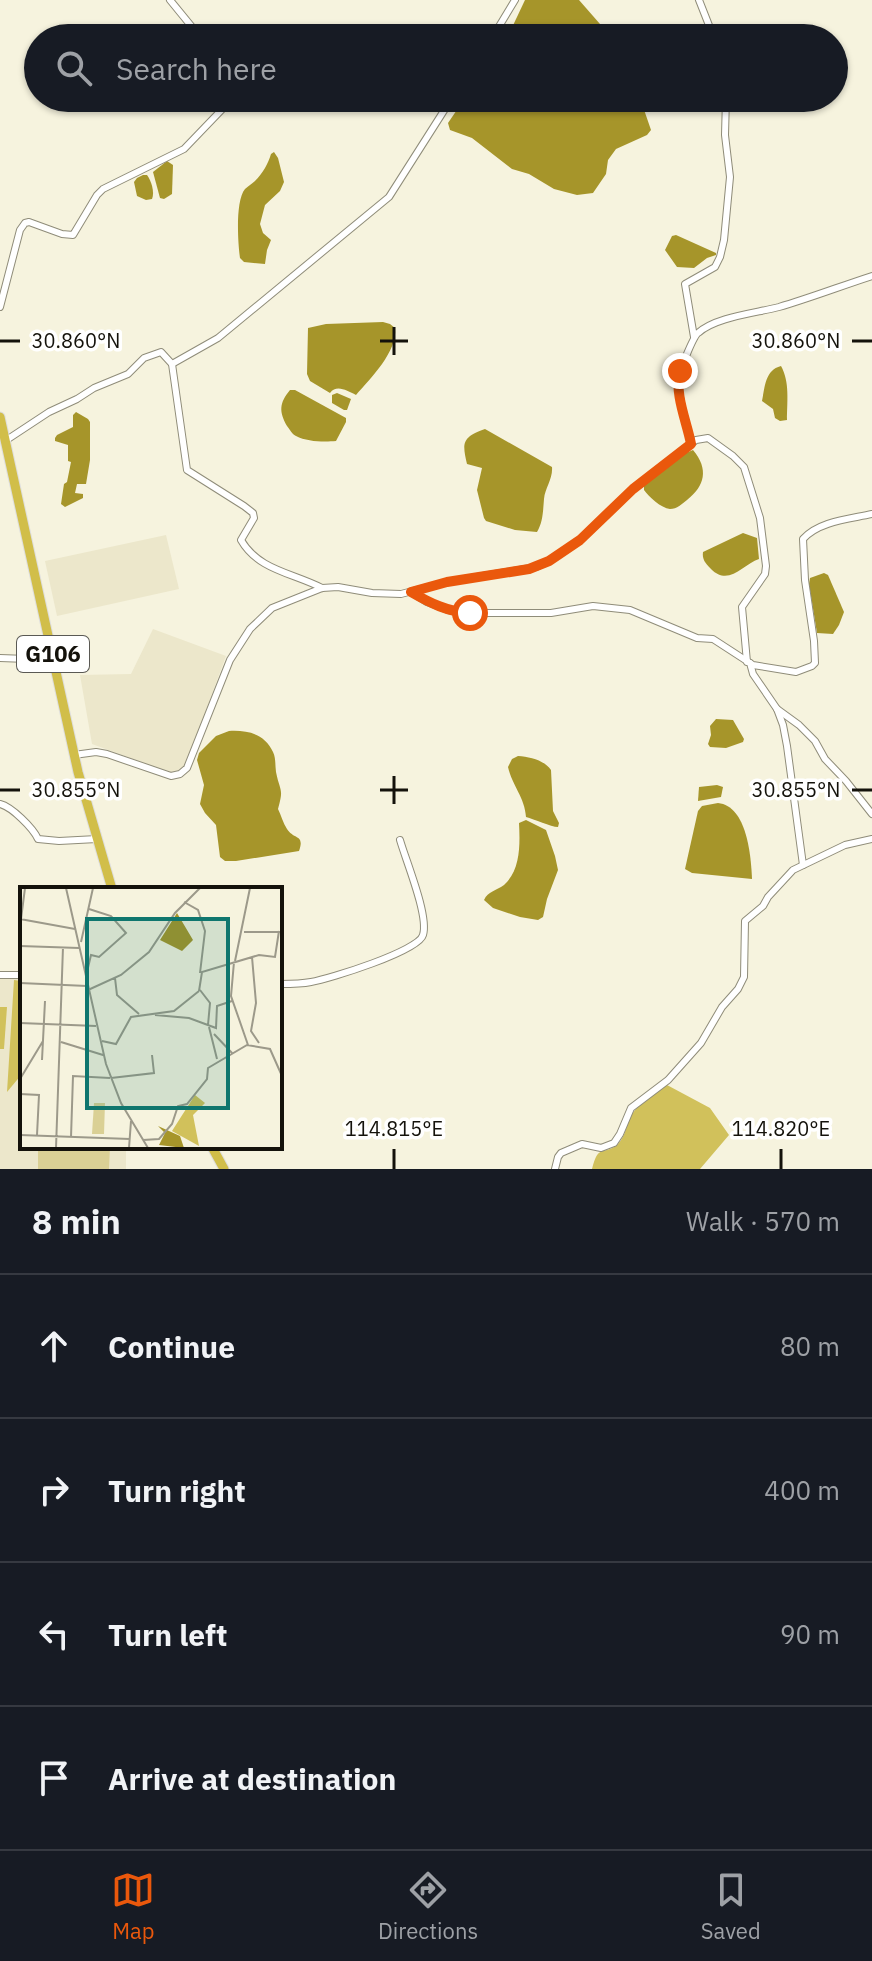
<!DOCTYPE html>
<html lang="en">
<head>
<meta charset="utf-8">
<style>
	:root { --surface:#171b24; --page:#20242c; --text:#f1f3f6; --muted:#9ea1a6; --line:#363941; --accent:#ea580c }
	body { margin:0; font-family:"IBM Plex Sans",sans-serif; background:var(--page); color:var(--text) }
	.stop { position:absolute; width:24px; height:24px; margin:-18px; border:6px solid #ea580c; border-radius:50%; background:#fff }
	.stop.end { background:#ea580c; border-color:#fff; box-shadow:0 2px 8px #0008 }
	.list { margin:0; padding:0; list-style:none }
	h2 { display:flex; justify-content:space-between; align-items:center; height:104px; margin:0; padding:0 32px; font-size:34px }
	h2 small { font-size:26px; font-weight:400; color:var(--muted) }
	.list li { display:grid; grid-template-columns:52px 1fr auto; gap:24px; align-items:center; box-sizing:border-box; height:144px; padding:0 32px; border-top:2px solid var(--line) }
	.list b { display:block; font-size:30px; white-space:nowrap }
	.list em { font-size:26px; font-style:normal; color:var(--muted) }
	.icon { flex:none; width:44px; height:44px; fill:none; stroke:currentColor; stroke-width:2; stroke-linecap:round; stroke-linejoin:round }
	.map { position:relative; flex:none; width:872px; height:1169px; overflow:hidden }
	.search { position:absolute; background:var(--surface); box-shadow:0 2px 6px #0004; left:24px; right:24px; top:24px; height:88px; display:flex; align-items:center; gap:20px; box-sizing:border-box; padding:0 28px; border-radius:44px; color:var(--muted); font-size:30px }
	.sheet { height:680px; background:var(--surface) }
	nav { display:flex; justify-content:space-around; align-items:center; box-sizing:border-box; height:112px; border-top:2px solid var(--line); background:var(--surface); font-size:22px; color:var(--muted) }
	nav a { display:grid; justify-items:center; gap:4px }
	nav .on { color:var(--accent) }
	.map>svg:first-child { display:block }
	.built { fill:#ece7cb }
	.green { fill:#dad095 }
	.forest { fill:#d1c15b }
	.water { fill:#a6952a }
	.lines { fill:none; stroke-linecap:round; stroke-linejoin:round }
	.minor-casing { stroke:#8f8c79; stroke-width:8 }
	.highway-casing { stroke:#dededd; stroke-width:11 }
	.minor { stroke:#fff; stroke-width:6 }
	.highway { stroke:#d1be49; stroke-width:9 }
	.route { stroke:#ea580c; stroke-width:10 }
	.ticks { fill:none; stroke:#14120b; stroke-width:3 }
	.labels { text-anchor:middle; stroke-width:7; stroke-linejoin:round; paint-order:stroke }
	.shield { fill:#fff; stroke:#5a5954; stroke-width:2 }
	.shield-label { font-size:22px; font-weight:bold; fill:#14120b }
	.inset-road { fill:none; stroke:#9c998a; stroke-width:2 }
	.view { fill:#0f766e; fill-opacity:0.15; stroke:#0f766e; stroke-width:4 }
	.inset-edge { fill:none; stroke:#14120b; stroke-width:4 }
	.ticks-label { font-size:20px; text-anchor:middle; fill:#14120b; stroke:#fff; stroke-width:7; stroke-linejoin:round; paint-order:stroke }
</style>
</head>
<body>
<div class="map">
<svg width="872" height="1169" viewBox="0 0 872 1169">
	<rect width="100%" height="100%" fill="#f6f3de"/>
	<g class="built">
		<path d="M 166,535 L 179,589 L 57,616 L 45,561 Z"/>
		<path d="M 153,629 L 226,656 L 184,770 L 174,774 L 92,744 L 80,675 L 131,674 Z"/>
		<path d="M 0,978 L 22,978 L 22,1147 L 126,1147 L 126,1169 L 0,1169 Z"/>
	</g>
	<path class="green" d="M 38,1147 L 110,1147 L 109,1169 L 38,1169 Z"/>
	<g class="forest">
		<path d="M 14,980 L 22,981 L 22,1074 L 7,1092 Z"/>
		<path d="M 0,1007 L 7,1007 L 4,1049 L 0,1049 Z"/>
		<path d="M 667,1085 L 710,1108 L 729,1135 L 700,1169 L 592,1169 C 599,1142 603,1157 618,1144 C 626,1136 626,1124 632,1114 C 640,1102 656,1093 667,1085 Z"/>
	</g>
	<g class="water">
		<path d="M 525,0 L 579,0 L 600,24 L 608,38 L 507,38 Z"/>
		<path d="M 465,98 L 640,98 L 651,130 L 647,135 L 616,149 L 608,160 L 606,174 L 593,193 L 577,195 L 554,189 L 529,174 L 512,169 L 472,138 L 450,130 L 448,123 Z"/>
		<path d="M 274,152 L 278,158 L 284,182 L 280,191 L 265,205 L 260,224 L 263,233 L 271,240 L 267,250 L 265,264 L 244,262 L 240,258 C 238,244 235,201 245,189 C 248,186 252,184 255,181 C 263,173 268,164 271,154 Z"/>
		<path d="M 167,161 L 173,165 L 172,194 L 164,199 L 160,198 L 153,172 Z"/>
		<path d="M 143,175 L 147,175 C 151,180 155,192 152,199 L 146,200 L 137,196 L 134,182 L 137,178 Z"/>
		<path d="M 676,235 L 716,253 L 716,255 L 707,258 L 694,268 L 677,267 L 665,250 L 672,236 Z"/>
		<path d="M 383,322 L 390,324 L 395,328 C 398,351 370,379 356,395 C 347,391 337,384 330,393 L 310,381 L 307,374 L 308,328 L 326,324 Z"/>
		<path d="M 781,366 C 790,382 787,402 787,420 L 780,421 L 775,418 L 773,409 L 762,401 C 765,387 765,370 781,366 Z"/>
		<path d="M 290,390 L 295,390 L 346,418 L 346,422 L 336,441 C 325,442 307,442 296,436 C 291,433 291,431 287,426 C 279,412 279,403 290,390 Z"/>
		<path d="M 337,393 L 351,399 L 347,410 L 344,410 L 332,403 L 332,395 Z"/>
		<path d="M 76,412 L 88,419 L 90,422 L 90,460 L 86,484 L 77,484 L 75,493 L 83,494 L 83,498 L 65,507 L 61,504 L 64,484 L 67,482 L 71,462 L 68,461 L 68,445 L 55,441 L 55,438 L 57,435 L 73,427 L 73,415 Z"/>
		<path d="M 485,429 L 552,467 C 553,479 545,488 544,499 C 543,511 543,522 537,532 L 515,530 L 486,521 L 484,518 L 477,490 L 482,468 L 467,464 C 462,443 462,437 485,429 Z"/>
		<path d="M 693,450 C 709,469 705,486 687,500 C 682,504 677,509 670,509 C 661,508 649,497 644,490 L 644,485 L 686,453 Z"/>
		<path d="M 743,533 L 757,538 L 759,559 C 743,564 729,587 711,569 C 705,563 702,559 703,552 Z"/>
		<path d="M 824,573 L 828,575 L 844,612 L 839,625 L 833,634 L 817,633 L 809,584 L 810,578 Z"/>
		<path d="M 716,719 L 733,720 L 744,739 L 743,742 L 726,748 L 710,747 L 708,744 L 711,735 L 710,726 Z"/>
		<path d="M 229,731 C 248,730 265,734 273,752 C 276,758 275,765 276,772 C 280,792 284,788 278,809 C 281,815 283,823 287,829 C 294,840 305,834 299,851 L 236,861 L 225,861 L 220,857 L 216,825 L 205,813 L 200,804 L 204,785 L 197,760 L 199,753 L 216,736 Z"/>
		<path d="M 518,756 C 530,757 544,760 551,770 L 553,811 L 559,823 L 558,827 C 551,827 534,819 526,817 C 525,798 512,785 508,767 L 512,759 Z"/>
		<path d="M 717,785 L 723,787 L 721,797 L 698,801 L 699,787 Z"/>
		<path d="M 718,803 C 747,806 751,856 752,879 L 692,873 L 685,869 L 698,811 L 702,806 Z"/>
		<path d="M 526,820 L 546,830 L 555,856 L 558,870 L 547,899 L 543,917 L 538,920 L 520,917 L 493,908 L 484,900 C 488,891 496,891 504,885 C 521,870 520,843 519,823 Z"/>
	</g>
	<g class="lines">
		<g class="minor-casing">
			<g id="minor">
				<path d="M 170,0 L 201,38"/>
				<path d="M 699,0 L 714,38"/>
				<path d="M 492,38 L 515,0"/>
				<path d="M 0,307 L 20,230 L 25,223 L 29,222 L 62,234 L 73,235 L 97,195 L 103,189 L 184,149 L 233,98"/>
				<path d="M 694,337 L 685,284 L 715,267 L 720,257 L 724,240 L 730,177 L 725,135 L 726,98"/>
				<path d="M 172,364 L 218,338 L 389,197 L 452,98"/>
				<path d="M 5,441 L 49,412 L 77,399 L 94,388 L 128,374 L 144,358 L 161,352 L 172,364 L 187,470 L 244,506 L 253,513 L 254,518 L 241,540 C 258,570 293,573 322,588"/>
				<path d="M 691,444 C 687,424 677,397 679,378 C 679,372 693,337 698,333 C 715,317 756,313 779,307 C 810,298 841,286 872,276"/>
				<path d="M 411,592 L 427,602 L 448,610 L 463,613 L 551,613 L 593,606 L 630,610 L 697,638 L 713,639 L 753,665 L 796,672 L 812,666 L 815,663 L 814,641 L 805,580 L 803,539 C 819,521 850,519 872,514"/>
				<path d="M 0,658 L 54,660"/>
				<path d="M 750,663 L 753,674 L 777,709 L 783,725 L 787,746 L 803,865"/>
				<path d="M 777,709 L 799,725 L 815,741 L 825,759 L 846,781 L 872,814"/>
				<path d="M 74,755 L 96,752 L 107,754 L 171,776 L 180,774 L 187,768 L 230,660 L 250,629 L 272,608 L 322,588 L 338,587 L 372,593 L 401,594 L 447,582 L 536,567 L 549,561 L 580,540 L 633,489 L 696,440 L 708,438 L 733,456 L 744,467 L 760,518 L 766,566 L 765,574 L 742,607 L 747,662"/>
				<path d="M 0,804 C 12,807 33,828 38,839 L 59,841 L 97,839"/>
				<path d="M 0,975 L 22,975"/>
				<path d="M 280,984 C 290,984 301,984 311,982 C 329,979 419,951 423,935 C 429,916 406,861 400,840"/>
				<path d="M 555,1169 L 558,1157 L 561,1153 L 582,1144 L 601,1148 L 614,1143 L 620,1134 L 631,1108 L 668,1080 L 701,1043 L 722,1007 L 738,989 L 744,977 L 745,921 L 763,906 L 768,897 L 793,870 L 845,845 L 872,839"/>
			</g>
		</g>
		<g class="highway-casing">
			<g id="highway">
				<path d="M 0,417 L 78,772 L 112,889"/>
				<path d="M 212,1147 L 224,1169"/>
			</g>
		</g>
		<use href="#minor" class="minor"/>
		<use href="#highway" class="highway"/>
	</g>
	<g class="lines">
		<path class="route" d="M 470,613 C 448,612 430,603 411,592 L 447,582 L 529,569 L 549,561 L 580,540 L 633,489 L 691,444 C 687,422 674,394 680,371"/>
	</g>
	<path class="ticks" d="M 394,327 L 394,355M 0,341 L 20,341M 380,341 L 408,341M 852,341 L 872,341M 394,776 L 394,804M 0,790 L 20,790M 380,790 L 408,790M 852,790 L 872,790M 394,1149 L 394,1169M 781,1149 L 781,1169"/>
	<g class="labels">
		<rect class="shield" x="17" y="636" width="72" height="36" rx="6"/>
		<g class="shield-label">
			<text x="53" y="662">G106</text>
		</g>
	</g>
	<g transform="translate(20 887)">
		<rect width="262" height="262" fill="#f6f3de"/>
		<path d="M 74,216 L 85,216 L 84,247 L 72,247 Z" fill="#dad095"/>
		<path d="M 175,208 L 185,216 L 173,228 L 179,259 L 152,244 Z" fill="#d1c15b"/>
		<path d="M 157,26 L 173,53 L 162,64 L 140,53 ZM 138,239 L 160,249 L 164,261 L 139,258 L 145,246 Z" fill="#a6952a"/>
		<path class="inset-road" d="M 46,1 L 86,177 L 101,216 L 128,261M 164,15 L 178,23 L 185,44 L 180,86M 0,32 L 55,42M 1,32 L 5,1M 224,45 L 261,45M 61,55 L 73,1M 0,59 L 59,61M 232,70 L 236,116 L 231,144 L 239,156M 215,74 L 230,1M 214,75 L 211,109 L 228,158M 67,85 L 71,68 L 79,70 L 106,46 L 91,29 L 69,22M 95,91 L 97,108 L 119,127M 0,96 L 67,99M 68,103 L 101,88 L 129,65 L 155,26 L 180,1M 180,103 L 190,116 L 188,138M 179,104 L 182,85 L 239,68 L 255,70 L 259,44M 135,128 L 169,131 L 196,141 L 197,119 L 212,114M 0,136 L 76,139M 189,140 L 197,172M 194,147 L 212,166M 82,154 L 96,157 L 111,130 L 154,124 L 179,104M 41,155 L 83,168M 22,173 L 25,114M 91,191 L 134,186 L 132,168M 0,192 L 23,154M 0,207 L 19,208 L 17,248M 0,248 L 110,252M 51,250 L 53,189 L 90,191M 123,253 L 139,252 L 152,237 L 158,219 L 167,217 L 187,192 L 188,181 L 227,158 L 250,162 L 262,189M 36,261 L 43,60M 109,261 L 111,234"/>
		<path class="view" d="M 67,32 L 208,32 L 208,221 L 67,221 Z"/>
		<rect width="262" height="262" class="inset-edge"/>
	</g>
	<g class="ticks-label">
		<text x="76" y="348">30.860°N</text>
		<text x="796" y="348">30.860°N</text>
		<text x="76" y="797">30.855°N</text>
		<text x="796" y="797">30.855°N</text>
		<text x="394" y="1136">114.815°E</text>
		<text x="781" y="1136">114.820°E</text>
	</g>
</svg>
<div class="stop" style="left:470px;top:613px"></div>
<div class="stop end" style="left:680px;top:371px"></div>
<div class="search"><svg class="icon" aria-label="search" viewBox="0 0 24 24"><circle cx="10" cy="10" r="6"/><path d="M15 15l6 6"/></svg>Search here</div>
</div>
<section class="sheet">
<h2>8 min<small>Walk · 570 m</small></h2>
<ul class="list">
<li><svg class="icon" aria-label="ahead" viewBox="0 0 24 24"><path d="M12 20V5M6 11l6-6 6 6"/></svg><div><b>Continue</b></div><em>80 m</em></li>
<li><svg class="icon" aria-label="right" viewBox="0 0 24 24"><path d="M7 20v-9h11M14 6l5 5-5 5"/></svg><div><b>Turn right</b></div><em>400 m</em></li>
<li><svg class="icon" aria-label="left" viewBox="0 0 24 24"><path d="M17 20v-9H6M10 6l-5 5 5 5"/></svg><div><b>Turn left</b></div><em>90 m</em></li>
<li><svg class="icon" aria-label="arrive" viewBox="0 0 24 24"><path d="M6 21V4h12l-3 4 3 4H6"/></svg><div><b>Arrive at destination</b></div></li>
</ul>
</section>
<nav>
<a class="on"><svg class="icon" aria-label="map" viewBox="0 0 24 24"><path d="M3 6l6-2 6 2 6-2v14l-6 2-6-2-6 2zM9 4v14M15 6v14"/></svg>Map</a>
<a><svg class="icon" aria-label="directions" viewBox="0 0 24 24"><path d="M12 3l9 9-9 9-9-9zM9 14v-3h6M13 9l2 2-2 2"/></svg>Directions</a>
<a><svg class="icon" aria-label="saved" viewBox="0 0 24 24"><path d="M7 4h10v16l-5-4-5 4z"/></svg>Saved</a>
</nav>
</body>
</html>
